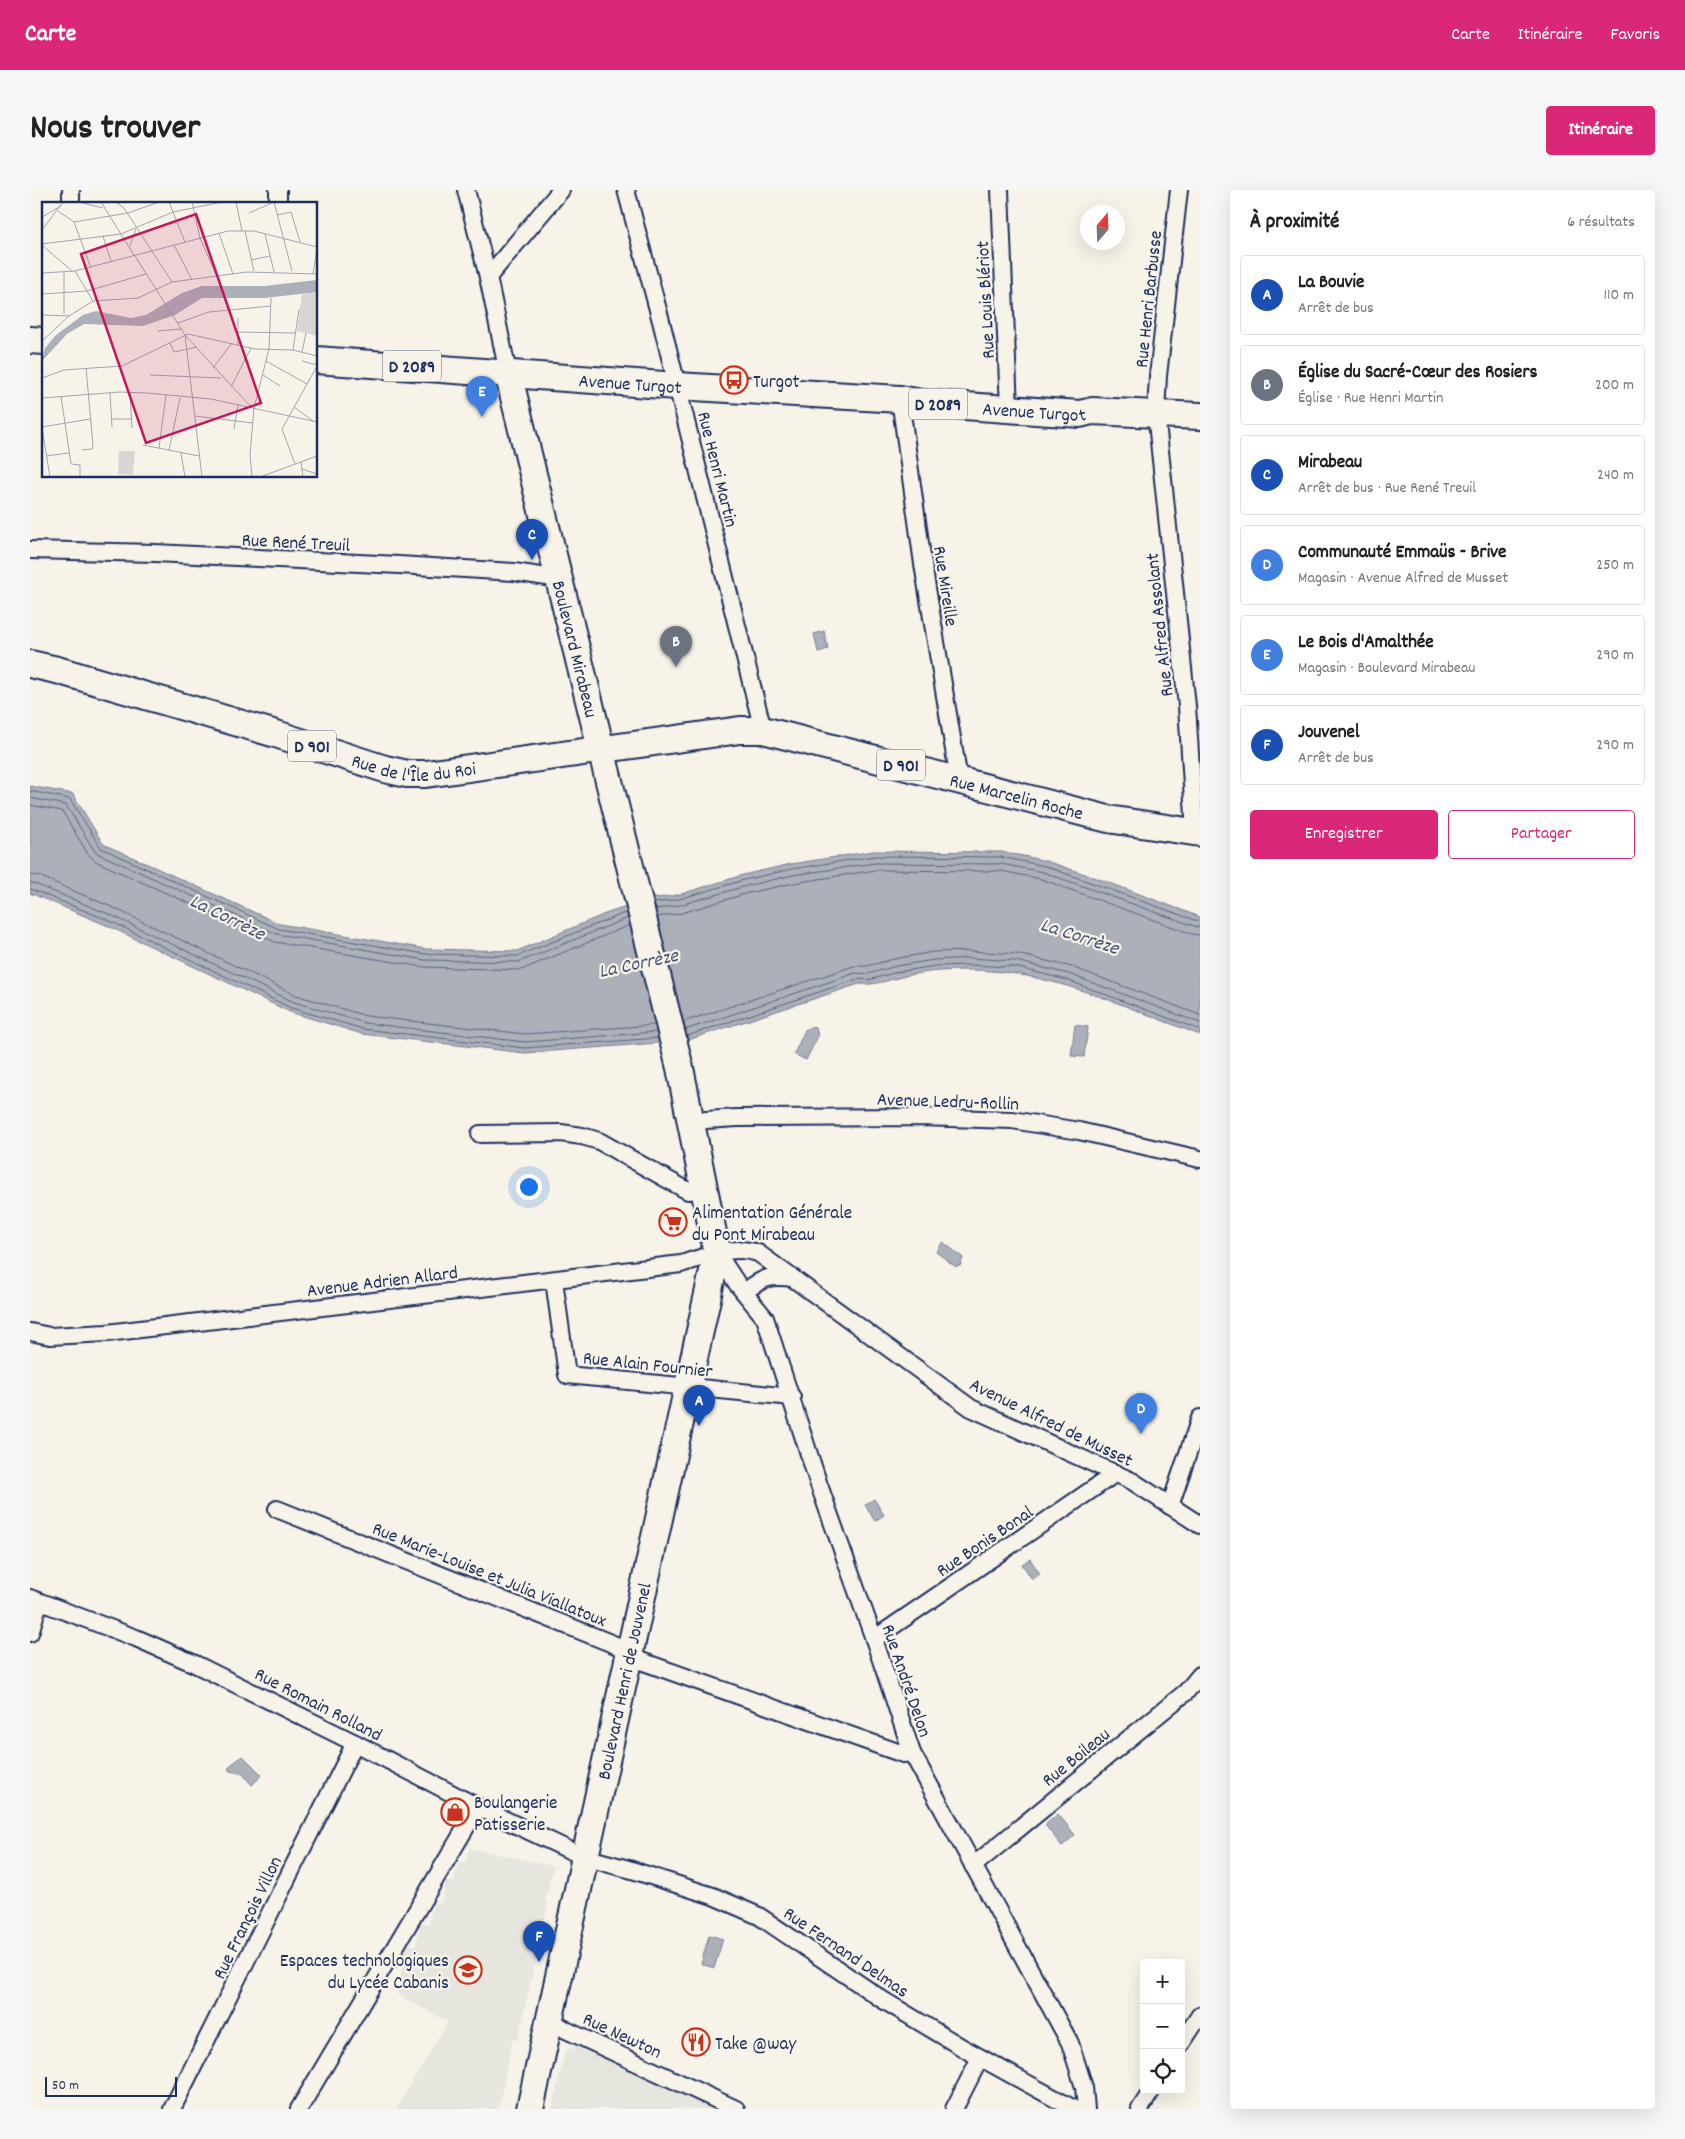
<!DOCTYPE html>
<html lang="fr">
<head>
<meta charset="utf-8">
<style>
	:root { --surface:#fff; --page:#f6f6f6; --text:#222; --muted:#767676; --line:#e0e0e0; --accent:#db2777 }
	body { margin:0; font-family:Dekko,sans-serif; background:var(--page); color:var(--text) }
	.controls { position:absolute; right:15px; bottom:15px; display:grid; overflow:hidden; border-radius:5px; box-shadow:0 5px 20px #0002 }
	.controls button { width:45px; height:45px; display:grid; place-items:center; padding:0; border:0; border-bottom:1px solid var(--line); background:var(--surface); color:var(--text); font:25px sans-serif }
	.compass { position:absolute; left:1050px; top:15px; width:45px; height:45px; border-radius:50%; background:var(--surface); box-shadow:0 5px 20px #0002; rotate:19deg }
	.scale { position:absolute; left:15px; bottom:12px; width:132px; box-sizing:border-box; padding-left:5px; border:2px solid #1b2f5e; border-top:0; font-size:14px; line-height:18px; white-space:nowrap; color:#1b2f5e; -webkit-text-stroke:4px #f7f3e8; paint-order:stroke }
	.you { position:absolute; left:498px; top:996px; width:18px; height:18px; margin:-12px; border:4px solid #fff; border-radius:50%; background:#1a73e8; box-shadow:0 0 0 8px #1a73e833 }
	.badge { display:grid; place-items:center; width:32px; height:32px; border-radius:50%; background:var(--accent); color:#fff; font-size:16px; font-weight:700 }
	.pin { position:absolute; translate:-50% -41px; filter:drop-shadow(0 1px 2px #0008) }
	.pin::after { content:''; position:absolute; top:26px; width:18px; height:15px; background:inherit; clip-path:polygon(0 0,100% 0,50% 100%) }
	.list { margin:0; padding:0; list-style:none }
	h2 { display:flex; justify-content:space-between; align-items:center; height:65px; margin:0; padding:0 20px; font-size:21px }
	h2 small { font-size:16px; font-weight:400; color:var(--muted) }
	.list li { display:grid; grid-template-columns:32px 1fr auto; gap:15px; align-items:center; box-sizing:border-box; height:80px; margin:0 10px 10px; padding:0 10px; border:1px solid var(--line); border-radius:5px }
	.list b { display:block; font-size:19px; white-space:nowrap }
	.list p { margin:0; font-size:16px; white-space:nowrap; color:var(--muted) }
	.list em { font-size:16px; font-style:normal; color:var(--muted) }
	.actions { display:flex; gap:10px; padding:15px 20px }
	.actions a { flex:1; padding:11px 0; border:1px solid var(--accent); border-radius:5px; text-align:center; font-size:18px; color:var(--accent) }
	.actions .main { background:var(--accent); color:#fff }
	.icon { flex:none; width:28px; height:28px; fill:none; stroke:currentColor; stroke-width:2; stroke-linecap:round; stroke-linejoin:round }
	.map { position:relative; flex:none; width:1170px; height:1919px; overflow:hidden; border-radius:5px }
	header { display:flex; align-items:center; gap:30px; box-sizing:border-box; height:70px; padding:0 25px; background:var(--accent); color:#fff }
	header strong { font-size:24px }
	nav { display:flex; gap:28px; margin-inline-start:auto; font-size:18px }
	.intro { display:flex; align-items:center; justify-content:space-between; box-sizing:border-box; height:120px; padding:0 30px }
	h1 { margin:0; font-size:35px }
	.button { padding:12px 22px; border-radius:5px; background:var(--accent); color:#fff; font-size:18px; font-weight:700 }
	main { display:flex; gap:30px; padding:0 30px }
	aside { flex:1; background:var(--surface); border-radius:5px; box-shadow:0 5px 20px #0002 }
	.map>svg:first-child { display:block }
	.built { fill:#e6e5de }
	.water { fill:#acb0b9; stroke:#727c95 }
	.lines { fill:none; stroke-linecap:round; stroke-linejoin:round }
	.shore { stroke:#556382; stroke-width:1 }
	.minor-casing { stroke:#1b2f5e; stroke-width:20 }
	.primary-casing { stroke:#1b2f5e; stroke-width:30 }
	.minor { stroke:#f7f3e8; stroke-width:16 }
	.primary { stroke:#f7f3e8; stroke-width:26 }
	.labels { text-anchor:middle; stroke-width:4.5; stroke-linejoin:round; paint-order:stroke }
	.shield { fill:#f7f3e8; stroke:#5d6a87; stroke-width:1 }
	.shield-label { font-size:18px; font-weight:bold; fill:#1b2f5e }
	.street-label { font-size:19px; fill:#1b2f5e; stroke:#f7f3e8 }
	.poi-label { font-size:19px; fill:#1b2f5e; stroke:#f7f3e8; text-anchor:start }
	.water-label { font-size:20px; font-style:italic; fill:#465679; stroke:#f7f3e8 }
	.inset-road { fill:none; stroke:#9fa5b1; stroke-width:1 }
	.view { fill:#c2185b; fill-opacity:0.15; stroke:#c2185b; stroke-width:2.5 }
	.inset-edge { fill:none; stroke:#1b2f5e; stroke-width:2.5 }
</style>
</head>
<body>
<header>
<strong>Carte</strong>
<nav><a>Carte</a><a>Itinéraire</a><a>Favoris</a></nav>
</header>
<div class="intro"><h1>Nous trouver</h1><a class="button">Itinéraire</a></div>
<main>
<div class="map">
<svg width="1170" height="1919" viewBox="0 0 1170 1919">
	<rect width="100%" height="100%" fill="#f7f3e8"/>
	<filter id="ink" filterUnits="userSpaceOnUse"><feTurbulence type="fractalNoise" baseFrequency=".02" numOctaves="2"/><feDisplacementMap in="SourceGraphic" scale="10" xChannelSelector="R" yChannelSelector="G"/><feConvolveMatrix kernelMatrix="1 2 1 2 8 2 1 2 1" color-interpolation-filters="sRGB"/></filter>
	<g filter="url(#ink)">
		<g class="built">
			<path d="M 439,1658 L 523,1676 L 515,1712 L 518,1713 L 488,1850 L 483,1849 L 468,1919 L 366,1919 L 418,1832 L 367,1804 L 377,1754 L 386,1756 L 390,1733 L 399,1734 L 403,1712 L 411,1714 L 416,1692 L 424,1693 L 429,1671 L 436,1672 Z"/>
			<path d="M 543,1857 L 553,1858 L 684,1919 L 522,1919 L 535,1861 Z"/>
		</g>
		<g class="water">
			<path d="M 794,441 L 798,459 L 788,462 L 784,444 Z"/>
			<path d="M 0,596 L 43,604 L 73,654 L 250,734 L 396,759 L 487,761 L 575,724 L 621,709 L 648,705 L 713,685 L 761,674 L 844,661 L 971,662 L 993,666 L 1016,671 L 1067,688 L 1170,727 L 1170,845 C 1095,817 1019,780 938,780 C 920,780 902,781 885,784 C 866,787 847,796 829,794 L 655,851 L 495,863 L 332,844 L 260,822 L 76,735 L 0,703 Z"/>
			<path d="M 1045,835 L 1058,837 L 1054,867 L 1041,866 Z"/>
			<path d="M 780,837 L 786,838 L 788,846 L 776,870 L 764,864 L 775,840 Z"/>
			<path d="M 913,1052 L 933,1068 L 930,1076 L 928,1075 L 926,1077 L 906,1062 Z"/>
			<path d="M 844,1309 L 854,1325 L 845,1331 L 835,1315 Z"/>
			<path d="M 1000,1369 L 1010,1384 L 1002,1389 L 992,1374 Z"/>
			<path d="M 213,1566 L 232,1585 L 222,1595 L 213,1584 L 200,1581 L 198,1579 L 202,1574 Z"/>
			<path d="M 1028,1624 L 1045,1645 L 1032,1656 L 1015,1635 Z"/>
			<path d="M 679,1745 L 693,1749 L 684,1778 L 671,1774 Z"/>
		</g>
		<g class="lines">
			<g class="shore">
				<path d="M 0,601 L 40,609 L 71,658 L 249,739 L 395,764 L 487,766 L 597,722"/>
				<path d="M 0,608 L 36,615 L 64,660 L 69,664 L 247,744 L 395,770 L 489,772 L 598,728"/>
				<path d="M 0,615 L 32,621 L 58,664 L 65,671 L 245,752 L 394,777 L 491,780 L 600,735"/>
				<path d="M 0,685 L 9,686 L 84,718 L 266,805 L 336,826 L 495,844 L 625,835"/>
				<path d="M 0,692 L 81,725 L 264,812 L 335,833 L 495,852 L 626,842"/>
				<path d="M 0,699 L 78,730 L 261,818 L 333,839 L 495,858 L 628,848"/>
				<path d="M 624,713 L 649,709 L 714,690 L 762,679 L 845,666 L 971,667 L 1015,676 L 1170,732"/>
				<path d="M 626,719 L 650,715 L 716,696 L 763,685 L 845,673 L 971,674 L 1013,682 L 1170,738"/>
				<path d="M 627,727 L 652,723 L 718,703 L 764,693 L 846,680 L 954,681 L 971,681 L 1011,689 L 1162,744 L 1170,745"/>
				<path d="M 653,832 L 824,776 L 837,776 L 864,769 L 903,762 L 939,761 L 987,764 L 1042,777 L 1170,825"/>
				<path d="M 655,840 L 826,783 L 838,784 L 866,776 L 904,770 L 939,768 L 986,771 L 1039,784 L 1170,833"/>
				<path d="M 657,846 L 828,789 L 839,790 L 867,782 L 905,776 L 939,775 L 985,777 L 1037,790 L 1170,840"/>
			</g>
			<g class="minor-casing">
				<g id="minor">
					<path d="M 41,0 L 41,14"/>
					<path d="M 436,0 L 458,87 L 478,183"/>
					<path d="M 596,0 L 631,131 L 733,540"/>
					<path d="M 970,0 L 979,219"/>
					<path d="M 1149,0 L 1128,186 L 1126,223 L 1157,516 L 1165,642"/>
					<path d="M 248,14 L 248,0"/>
					<path d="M 458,87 L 531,0"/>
					<path d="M 870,209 L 893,374 L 927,578 L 927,589"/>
					<path d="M 0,360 L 125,363 L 369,375 L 484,382 L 530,389"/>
					<path d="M 661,931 L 707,928 L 890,927 L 982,930 L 1049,941 L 1170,969"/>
					<path d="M 450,944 L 531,943 L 552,946 L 569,951 L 658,1001 L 675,999"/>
					<path d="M 687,1063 L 708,1095 L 735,1128 L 789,1295 L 844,1449 L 882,1563 L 1040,1853 L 1054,1897 L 1056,1919"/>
					<path d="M 524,1090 L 537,1185 L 762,1207"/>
					<path d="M 714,1102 C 733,1088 738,1085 763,1088"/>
					<path d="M 0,1142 L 20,1146 L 77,1143 L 651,1074 C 675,1067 703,1054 728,1063 L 941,1218 L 1102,1291 L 1170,1335"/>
					<path d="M 1140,1316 L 1170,1228"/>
					<path d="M 247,1319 L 588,1456 L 611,1471 L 873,1564 L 882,1563"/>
					<path d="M 0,1408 L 106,1448 L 165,1474 L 325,1553 L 448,1617 L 554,1667 L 602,1680 L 683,1706 L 729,1726 L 853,1810 L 933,1858 L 1044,1919"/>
					<path d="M 0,1443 L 9,1412"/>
					<path d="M 844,1449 L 1086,1283"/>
					<path d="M 943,1676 L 1156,1502 L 1170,1485"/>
					<path d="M 519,1829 L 536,1840 L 706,1919"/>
					<path d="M 1151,1854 L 1170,1825"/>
					<path d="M 142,1919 L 325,1553"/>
					<path d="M 269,1919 L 448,1617"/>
					<path d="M 924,1919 L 950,1868"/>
					<path d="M 1110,1919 L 1122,1900"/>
				</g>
			</g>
			<g class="primary-casing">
				<g id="primary">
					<path d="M 0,150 L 14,151"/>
					<path id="s1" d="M 286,170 L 647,196 L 870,209 L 891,213 L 1050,224 L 1062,221 L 1170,226"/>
					<path id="s2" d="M 478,183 L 650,878 L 687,1063 L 500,1919"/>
					<path id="s3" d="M 0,474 L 27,480 L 246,544 L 355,579 L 377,584 L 396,584 L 710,540 L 733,540 L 1078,629 L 1170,643"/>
				</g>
			</g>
			<use href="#minor" class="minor"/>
			<use href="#primary" class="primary"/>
		</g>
	</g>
	<defs>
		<g id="bus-ring" transform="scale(1.4375)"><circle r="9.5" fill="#f7f3e8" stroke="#c8321e" stroke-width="1.5"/><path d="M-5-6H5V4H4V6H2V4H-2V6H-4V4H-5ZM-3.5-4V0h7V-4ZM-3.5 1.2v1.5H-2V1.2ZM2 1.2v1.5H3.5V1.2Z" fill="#c8321e"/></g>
		<g id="supermarket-ring" transform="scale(1.4375)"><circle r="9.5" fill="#f7f3e8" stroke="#c8321e" stroke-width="1.5"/><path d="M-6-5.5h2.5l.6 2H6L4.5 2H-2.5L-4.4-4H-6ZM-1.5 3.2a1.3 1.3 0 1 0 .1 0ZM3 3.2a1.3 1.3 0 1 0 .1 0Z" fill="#c8321e"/></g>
		<g id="shop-ring" transform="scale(1.4375)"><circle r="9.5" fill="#f7f3e8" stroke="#c8321e" stroke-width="1.5"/><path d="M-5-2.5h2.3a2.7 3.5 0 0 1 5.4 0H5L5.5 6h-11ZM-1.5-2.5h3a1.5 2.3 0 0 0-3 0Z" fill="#c8321e"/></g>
		<g id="school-ring" transform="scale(1.4375)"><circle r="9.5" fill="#f7f3e8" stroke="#c8321e" stroke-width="1.5"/><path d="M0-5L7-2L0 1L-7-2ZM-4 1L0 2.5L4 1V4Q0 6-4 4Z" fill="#c8321e"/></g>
		<g id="restaurant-ring" transform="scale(1.4375)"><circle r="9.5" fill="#f7f3e8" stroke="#c8321e" stroke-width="1.5"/><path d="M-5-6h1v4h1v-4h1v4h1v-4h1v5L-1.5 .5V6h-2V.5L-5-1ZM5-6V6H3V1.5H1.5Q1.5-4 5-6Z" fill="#c8321e"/></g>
	</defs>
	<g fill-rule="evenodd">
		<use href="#bus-ring" x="704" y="190"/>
		<use href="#supermarket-ring" x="643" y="1032"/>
		<use href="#shop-ring" x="425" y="1622"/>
		<use href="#school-ring" x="438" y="1780"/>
		<use href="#restaurant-ring" x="666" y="1852"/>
	</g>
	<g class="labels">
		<g class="shield">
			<rect x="353" y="160.5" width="58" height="31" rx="4"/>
			<rect x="879" y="198.5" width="58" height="31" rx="4"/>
			<rect x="258" y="540.5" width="48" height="31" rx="4"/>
			<rect x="847" y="559.5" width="48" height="31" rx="4"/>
		</g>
		<g class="shield-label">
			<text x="382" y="182">D 2089</text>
			<text x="908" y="220">D 2089</text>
			<text x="282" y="562">D 901</text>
			<text x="871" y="581">D 901</text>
		</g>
		<g class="street-label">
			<text transform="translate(1117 109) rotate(-84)" y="7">Rue Henri Barbusse</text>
			<text transform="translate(954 110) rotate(-93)" y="7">Rue Louis Blériot</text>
			<text dy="7" stroke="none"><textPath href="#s1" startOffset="315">Avenue Turgot</textPath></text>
			<text dy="7" stroke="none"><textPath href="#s1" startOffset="720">Avenue Turgot</textPath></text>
			<text transform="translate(689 279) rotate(76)" y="7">Rue Henri Martin</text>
			<text transform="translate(266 351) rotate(3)" y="7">Rue René Treuil</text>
			<text transform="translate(917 396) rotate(81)" y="7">Rue Mireille</text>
			<text transform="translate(1128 435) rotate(-96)" y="7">Rue Alfred Assolant</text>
			<text dy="7" stroke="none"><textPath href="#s2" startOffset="284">Boulevard Mirabeau</textPath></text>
			<text dy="7" stroke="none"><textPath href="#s3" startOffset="399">Rue de l'Île du Roi</textPath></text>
			<text dy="7" stroke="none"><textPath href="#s3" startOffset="1014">Rue Marcelin Roche</textPath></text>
			<text transform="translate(918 910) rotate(2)" y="7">Avenue Ledru-Rollin</text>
			<text transform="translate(352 1090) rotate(-7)" y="7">Avenue Adrien Allard</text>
			<text transform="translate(618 1173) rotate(6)" y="7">Rue Alain Fournier</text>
			<text transform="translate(1022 1231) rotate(26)" y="7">Avenue Alfred de Musset</text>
			<text transform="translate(954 1350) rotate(-34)" y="7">Rue Bonis Bonal</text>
			<text transform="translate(460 1383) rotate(22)" y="7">Rue Marie-Louise et Julia Viallatoux</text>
			<text transform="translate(878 1490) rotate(71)" y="7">Rue André Delon</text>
			<text transform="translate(593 1491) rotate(-78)" y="7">Boulevard Henri de Jouvenel</text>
			<text transform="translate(289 1513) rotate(27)" y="7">Rue Romain Rolland</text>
			<text transform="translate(1045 1566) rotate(-39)" y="7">Rue Boileau</text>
			<text transform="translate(216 1727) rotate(-64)" y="7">Rue François Villon</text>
			<text transform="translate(817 1761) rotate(34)" y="7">Rue Fernand Delmas</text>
			<text transform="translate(593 1844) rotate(25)" y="7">Rue Newton</text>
		</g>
		<g class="poi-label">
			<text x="723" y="197">Turgot</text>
			<text x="662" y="1028">Alimentation Générale<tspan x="662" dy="22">du Pont Mirabeau</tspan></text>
			<text x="444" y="1618">Boulangerie<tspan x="444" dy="22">Patisserie</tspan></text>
			<text x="419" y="1776" text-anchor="end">Espaces technologiques<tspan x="419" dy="22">du Lycée Cabanis</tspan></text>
			<text x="685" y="1859">Take @way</text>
		</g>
		<g class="water-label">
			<text transform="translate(198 726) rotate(26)" y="7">La Corrèze</text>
			<text transform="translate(1050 745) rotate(18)" y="7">La Corrèze</text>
			<text transform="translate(608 772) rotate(-12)" y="7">La Corrèze</text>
		</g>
	</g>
	<g transform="translate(12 12)">
		<rect width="275" height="275" fill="#f7f3e8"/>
		<path d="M 275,90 L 275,134 L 255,129 L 260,92 ZM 77,249 L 93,249 L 91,273 L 76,272 Z" fill="#d7d6d4"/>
		<path d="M 275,78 L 275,90 L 223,96 L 160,96 L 133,113 L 101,124 L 42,122 L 25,132 L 0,159 L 3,146 L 14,133 L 41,113 L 54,109 L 89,116 L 104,113 L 140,91 L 160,84 L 222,84 Z" fill="#acb0b9"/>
		<path class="inset-road" d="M 37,0 L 61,6M 59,0 L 92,53M 74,0 L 82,6 L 130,80M 127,0 L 143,40M 150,0 L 158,36 L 175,75M 194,0 L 200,29M 16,9 L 32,20 L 49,66M 207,11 L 232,0 L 250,69M 235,13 L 249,10 L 258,40M 0,15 L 19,4M 32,20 L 86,11 L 117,0M 0,28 L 21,0M 203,29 L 212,69M 177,31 L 191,72M 223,32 L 232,70M 61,34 L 69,59M 0,42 L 79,32 L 131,10 L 180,0M 0,43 L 30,69M 132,43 L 150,78M 88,44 L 94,27M 93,54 L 143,133 L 160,275M 209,58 L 228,54M 33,69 L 51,99M 22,70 L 22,112M 0,71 L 33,69 L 186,29 L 212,29 L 275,45M 271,72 L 275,47M 0,92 L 45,89 L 104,72M 0,113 L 28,114M 196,116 L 196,143M 136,121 L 167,110 L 229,104M 116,129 L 139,127M 196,130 L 253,131M 143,133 L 209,205M 0,139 L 27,114 L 51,99 L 96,96 L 130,80 L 205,70 L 275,72M 128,141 L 132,150 L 155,145M 251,148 L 257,107M 260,150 L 264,131M 224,159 L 265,182M 260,159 L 275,163M 171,166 L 190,141M 108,173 L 179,176M 221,173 L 238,184M 0,176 L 22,168 L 80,164 L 146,132 L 213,147 L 251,148 L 275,154M 189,185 L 209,146M 88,190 L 90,226M 68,191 L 70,225M 19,194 L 29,262 L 38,263 L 38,275M 0,196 L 78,190 L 105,191 L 169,197 L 275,220M 252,205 L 271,219M 153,214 L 211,221M 70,217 L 90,217M 0,225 L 48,217M 0,226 L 8,275M 192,227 L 196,203M 101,243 L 157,254M 117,246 L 124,193M 40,248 L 50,247 L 51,243 L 44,166M 127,248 L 138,196M 139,251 L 143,275M 4,254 L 27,251M 259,260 L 261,275M 253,262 L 240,227 L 275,164M 260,267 L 275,272M 210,275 L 208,253 L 212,206 L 227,147 L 229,96M 218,275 L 275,254"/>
		<path class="view" d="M 154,12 L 219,201 L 104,241 L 39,52 Z"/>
		<rect width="275" height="275" class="inset-edge"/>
	</g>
</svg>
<div class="controls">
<button>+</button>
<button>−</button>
<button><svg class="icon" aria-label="locate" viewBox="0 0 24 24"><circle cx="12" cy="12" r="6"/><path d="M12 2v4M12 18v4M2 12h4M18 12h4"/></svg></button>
</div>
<svg class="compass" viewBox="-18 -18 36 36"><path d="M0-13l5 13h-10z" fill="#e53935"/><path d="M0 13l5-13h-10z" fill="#767676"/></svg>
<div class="scale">50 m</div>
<div class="you"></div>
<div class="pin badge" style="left:669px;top:1236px;background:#1a4fb4">A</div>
<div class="pin badge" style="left:646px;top:477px;background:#6b7280">B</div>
<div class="pin badge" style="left:502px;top:370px;background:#1a4fb4">C</div>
<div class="pin badge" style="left:1111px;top:1244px;background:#3f7fe0">D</div>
<div class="pin badge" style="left:452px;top:227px;background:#3f7fe0">E</div>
<div class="pin badge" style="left:509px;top:1772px;background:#1a4fb4">F</div>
</div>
<aside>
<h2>À proximité<small>6 résultats</small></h2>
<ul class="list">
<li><span class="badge" style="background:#1a4fb4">A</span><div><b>La Bouvie</b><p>Arrêt de bus</p></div><em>110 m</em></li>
<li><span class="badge" style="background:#6b7280">B</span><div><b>Église du Sacré-Cœur des Rosiers</b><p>Église · Rue Henri Martin</p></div><em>200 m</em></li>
<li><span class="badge" style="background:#1a4fb4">C</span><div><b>Mirabeau</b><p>Arrêt de bus · Rue René Treuil</p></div><em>240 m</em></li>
<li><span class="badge" style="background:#3f7fe0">D</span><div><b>Communauté Emmaüs - Brive</b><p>Magasin · Avenue Alfred de Musset</p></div><em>250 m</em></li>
<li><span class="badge" style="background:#3f7fe0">E</span><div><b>Le Bois d'Amalthée</b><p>Magasin · Boulevard Mirabeau</p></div><em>290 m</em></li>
<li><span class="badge" style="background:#1a4fb4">F</span><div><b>Jouvenel</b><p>Arrêt de bus</p></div><em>290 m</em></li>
</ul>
<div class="actions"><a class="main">Enregistrer</a><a>Partager</a></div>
</aside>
</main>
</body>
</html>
